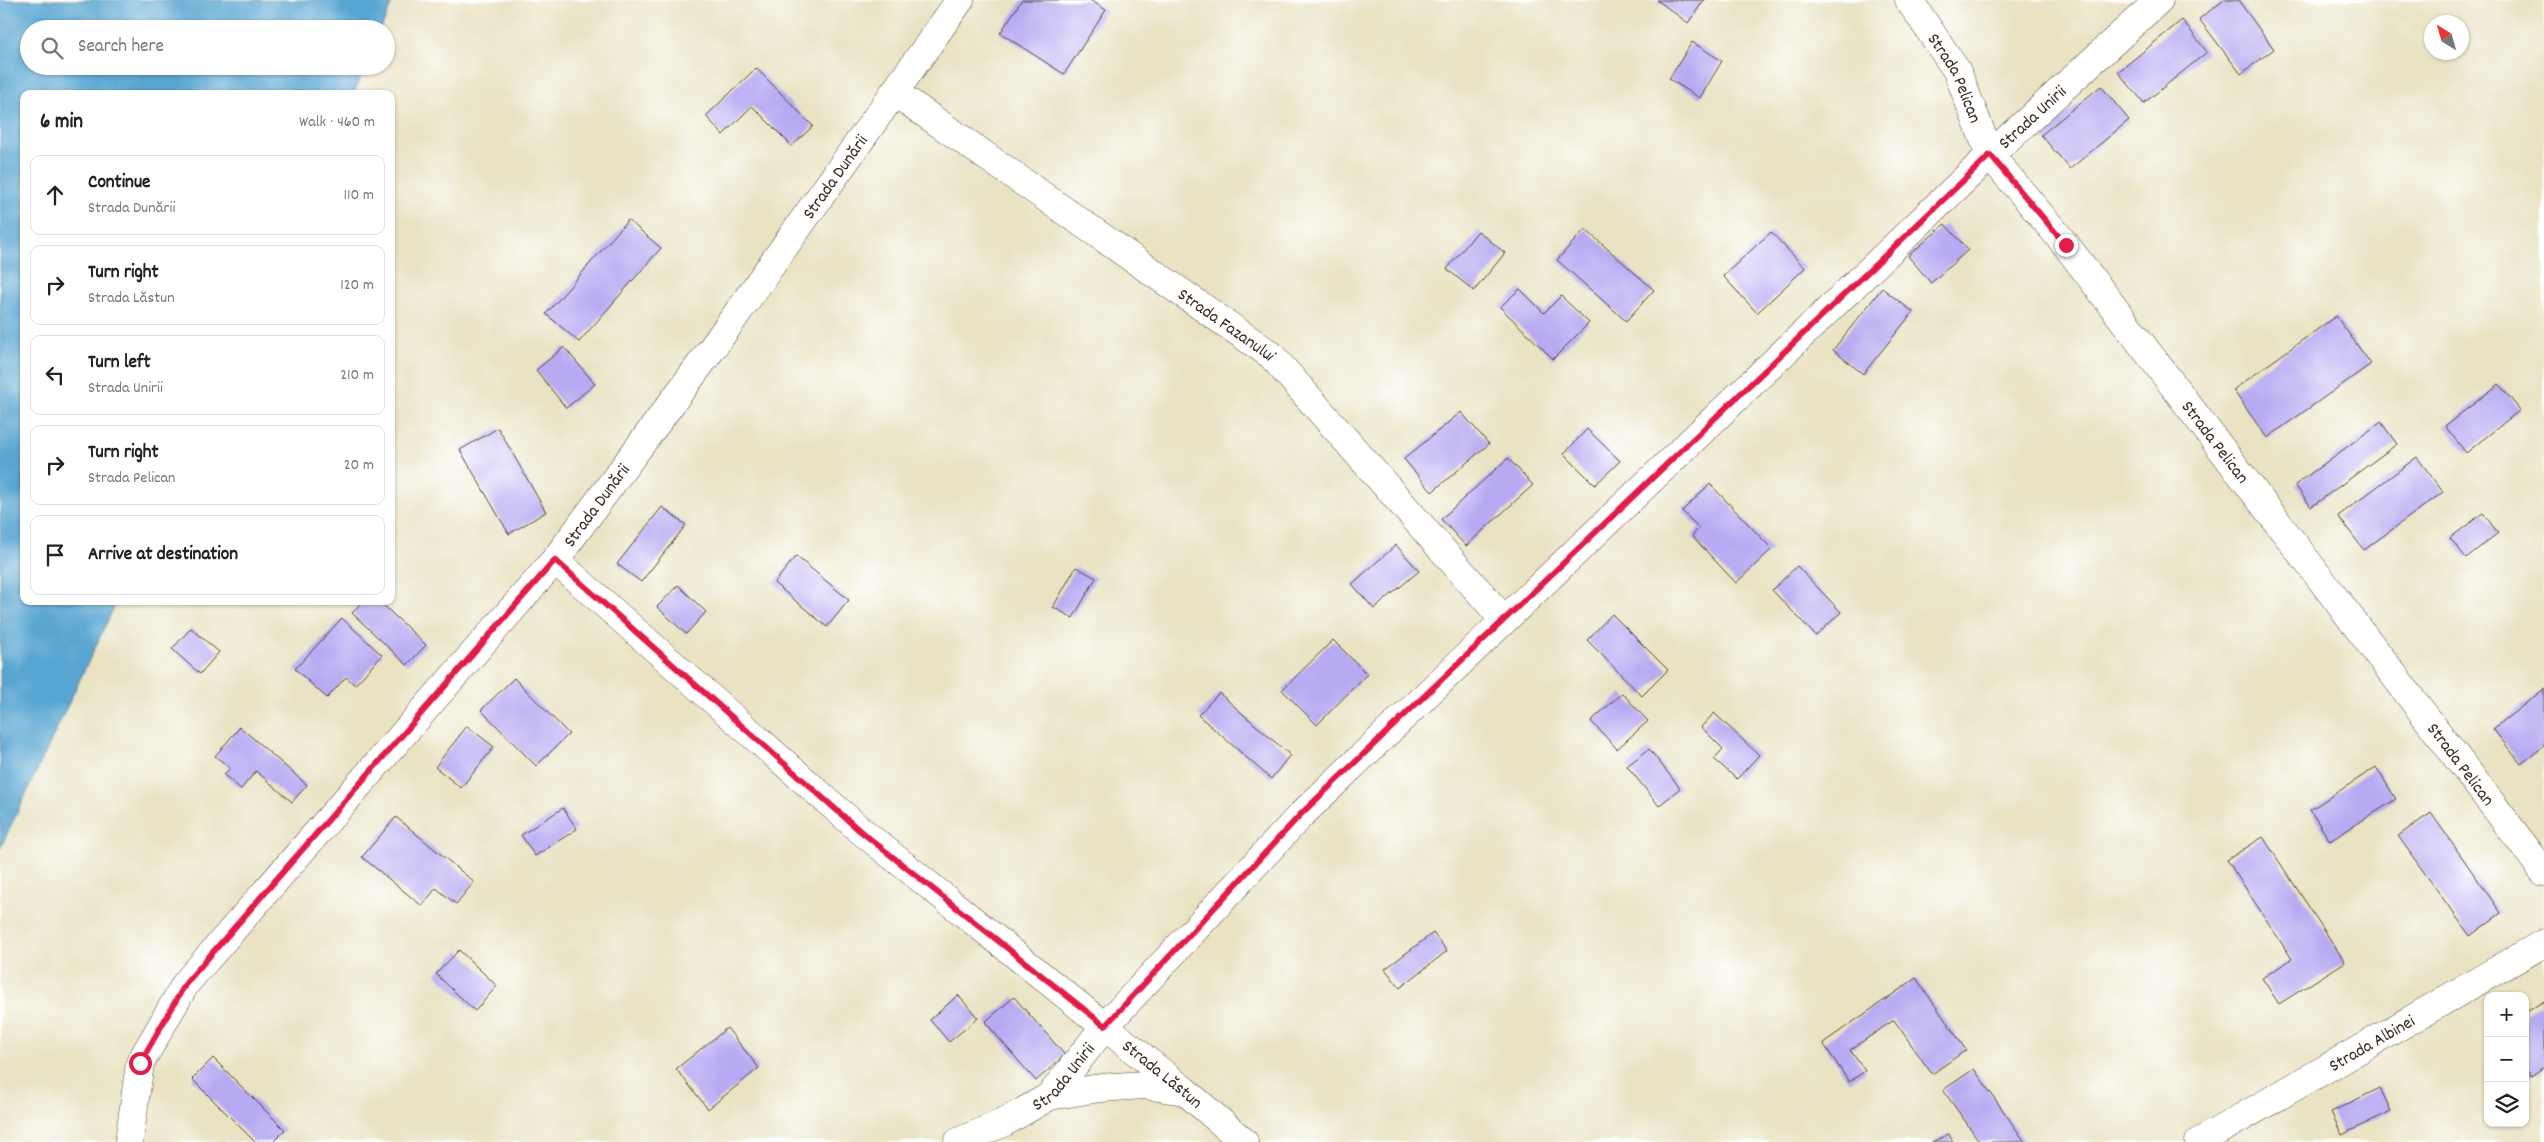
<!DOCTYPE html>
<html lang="en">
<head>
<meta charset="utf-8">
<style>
	:root { --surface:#fff; --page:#f2f2f2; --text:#222; --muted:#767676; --line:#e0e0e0 }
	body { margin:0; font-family:Dekko,sans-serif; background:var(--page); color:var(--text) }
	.controls { position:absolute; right:15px; bottom:15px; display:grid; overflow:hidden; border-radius:10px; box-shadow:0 1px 4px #0004 }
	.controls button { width:45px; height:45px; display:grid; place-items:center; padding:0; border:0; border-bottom:1px solid var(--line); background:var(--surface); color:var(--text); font:25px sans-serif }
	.compass { position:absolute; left:2424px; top:15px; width:45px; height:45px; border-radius:50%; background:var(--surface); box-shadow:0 1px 4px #0004; rotate:323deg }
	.stop { position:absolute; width:15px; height:15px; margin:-11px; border:4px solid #e11d48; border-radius:50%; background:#fff }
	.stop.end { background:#e11d48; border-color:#fff; box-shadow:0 1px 5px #0008 }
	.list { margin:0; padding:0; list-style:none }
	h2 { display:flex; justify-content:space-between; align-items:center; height:65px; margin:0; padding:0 20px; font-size:21px }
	h2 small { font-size:16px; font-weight:400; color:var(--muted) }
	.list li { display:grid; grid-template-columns:32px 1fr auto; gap:15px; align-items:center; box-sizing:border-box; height:80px; margin:0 10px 10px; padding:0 10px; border:1px solid var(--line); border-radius:10px }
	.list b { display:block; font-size:19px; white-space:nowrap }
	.list p { margin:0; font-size:16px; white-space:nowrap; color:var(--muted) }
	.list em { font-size:16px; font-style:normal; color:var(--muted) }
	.icon { flex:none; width:28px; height:28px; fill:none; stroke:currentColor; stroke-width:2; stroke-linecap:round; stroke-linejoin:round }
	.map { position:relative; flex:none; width:2544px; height:1142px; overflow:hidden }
	.search { position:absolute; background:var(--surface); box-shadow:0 1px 4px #0004; left:20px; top:20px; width:375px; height:55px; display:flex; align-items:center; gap:12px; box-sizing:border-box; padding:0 18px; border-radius:28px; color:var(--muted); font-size:19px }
	.panel { position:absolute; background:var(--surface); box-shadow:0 1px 4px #0004; left:20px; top:90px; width:375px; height:515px; border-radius:10px }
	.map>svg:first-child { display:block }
	.water { fill:#59a5d1; stroke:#4a6878 }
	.building { fill:#b7aaf2 }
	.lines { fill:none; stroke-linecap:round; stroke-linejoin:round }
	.minor-casing { stroke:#554637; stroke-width:29 }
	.secondary-casing { stroke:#554637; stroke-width:29 }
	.minor { stroke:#fff; stroke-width:28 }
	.secondary { stroke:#fff; stroke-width:28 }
	.route { stroke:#e11d48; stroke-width:6 }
	.labels { text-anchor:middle; stroke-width:4; stroke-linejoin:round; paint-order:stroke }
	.street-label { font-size:18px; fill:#3b2a1e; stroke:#fff }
</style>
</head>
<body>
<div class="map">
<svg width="2544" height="1142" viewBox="0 0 2544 1142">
	<rect width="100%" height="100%" fill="#fff"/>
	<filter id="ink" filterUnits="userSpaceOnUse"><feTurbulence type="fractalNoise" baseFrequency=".02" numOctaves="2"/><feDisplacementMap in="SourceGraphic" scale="10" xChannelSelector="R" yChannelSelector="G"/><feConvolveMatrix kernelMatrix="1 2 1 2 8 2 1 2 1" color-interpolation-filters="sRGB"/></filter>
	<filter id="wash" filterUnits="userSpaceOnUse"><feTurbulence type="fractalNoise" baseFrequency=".0096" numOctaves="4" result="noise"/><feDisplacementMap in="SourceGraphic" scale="20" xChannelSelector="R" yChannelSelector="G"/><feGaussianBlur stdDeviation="1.12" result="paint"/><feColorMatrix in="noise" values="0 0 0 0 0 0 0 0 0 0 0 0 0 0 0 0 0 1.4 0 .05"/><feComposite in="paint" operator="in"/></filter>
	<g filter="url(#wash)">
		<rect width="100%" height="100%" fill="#e9e3c3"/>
		<path class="water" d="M 0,0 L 393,0 L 381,29 L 29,29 L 29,66 L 365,66 L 354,94 L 24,94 L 24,601 L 117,601 L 0,849 Z"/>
		<g id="blocks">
			<g class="building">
				<path d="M 1022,0 L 1090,0 L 1106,10 L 1064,74 L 1000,33 Z"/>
				<path d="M 1657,0 L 1704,0 L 1688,23 Z"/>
				<path d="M 2224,0 L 2238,0 L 2274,49 L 2241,74 L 2199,19 Z"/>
				<path d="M 2182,20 L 2207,52 L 2144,103 L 2118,72 Z"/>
				<path d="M 1692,42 L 1722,61 L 1700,98 L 1669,79 Z"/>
				<path d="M 756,68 L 813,126 L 792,146 L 752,106 L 723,135 L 706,116 Z"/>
				<path d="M 2101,86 L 2129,120 L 2070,169 L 2041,135 Z"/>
				<path d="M 628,220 L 661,248 L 579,342 L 546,314 Z"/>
				<path d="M 1945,224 L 1968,250 L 1931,283 L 1908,256 Z"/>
				<path d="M 1585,229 L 1654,290 L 1626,321 L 1557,260 Z"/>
				<path d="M 1478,231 L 1505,253 L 1474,291 L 1447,269 Z"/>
				<path d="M 1771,232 L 1805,268 L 1757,313 L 1723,276 Z"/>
				<path d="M 1882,288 L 1913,312 L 1863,374 L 1833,350 Z"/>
				<path d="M 1520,289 L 1544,313 L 1561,296 L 1589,323 L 1553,359 L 1500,307 Z"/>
				<path d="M 2336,316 L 2371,364 L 2267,438 L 2233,390 Z"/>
				<path d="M 564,347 L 595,384 L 566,408 L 536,370 Z"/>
				<path d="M 2499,384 L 2520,410 L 2466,453 L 2445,426 Z"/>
				<path d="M 1461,412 L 1489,444 L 1432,492 L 1404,459 Z"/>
				<path d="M 2381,422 L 2397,444 L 2311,507 L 2295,485 Z"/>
				<path d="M 498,428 L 546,512 L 509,534 L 460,450 Z"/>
				<path d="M 1587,429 L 1620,461 L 1595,485 L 1564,454 Z"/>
				<path d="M 2417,457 L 2443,492 L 2364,550 L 2338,516 Z"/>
				<path d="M 1508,458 L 1533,485 L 1466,546 L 1441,519 Z"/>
				<path d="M 1710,484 L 1772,549 L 1736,583 L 1692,536 L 1699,528 L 1682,511 Z"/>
				<path d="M 662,507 L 686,525 L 641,582 L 617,564 Z"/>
				<path d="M 2483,513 L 2498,533 L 2466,558 L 2450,538 Z"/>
				<path d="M 1396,545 L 1419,571 L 1374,609 L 1352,584 Z"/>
				<path d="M 796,556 L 849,600 L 827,627 L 774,583 Z"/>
				<path d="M 1797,566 L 1841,612 L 1816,636 L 1772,590 Z"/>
				<path d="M 1076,567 L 1096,578 L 1073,618 L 1053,607 Z"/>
				<path d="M 678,585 L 706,612 L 686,634 L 657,607 Z"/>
				<path d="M 363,601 L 379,601 L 426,645 L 407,665 L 352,613 Z"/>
				<path d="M 1612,614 L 1668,670 L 1642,696 L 1587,640 Z"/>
				<path d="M 342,618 L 382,655 L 355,685 L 346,677 L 327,698 L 295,669 Z"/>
				<path d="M 191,628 L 219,652 L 200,674 L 172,649 Z"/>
				<path d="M 1333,640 L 1367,674 L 1317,725 L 1282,690 Z"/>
				<path d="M 514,678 L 569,734 L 536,766 L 481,710 Z"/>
				<path d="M 2544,689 L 2544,746 L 2521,764 L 2493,729 Z"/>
				<path d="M 1219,693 L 1290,755 L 1271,779 L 1198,715 Z"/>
				<path d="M 1622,693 L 1648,721 L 1617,749 L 1591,721 Z"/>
				<path d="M 1714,713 L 1759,755 L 1737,779 L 1714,759 L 1723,749 L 1701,727 Z"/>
				<path d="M 467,726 L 494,747 L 461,788 L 435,767 Z"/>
				<path d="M 240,727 L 307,785 L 292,802 L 256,771 L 241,789 L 224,775 L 230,768 L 215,756 Z"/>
				<path d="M 1649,749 L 1680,788 L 1659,806 L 1627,766 Z"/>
				<path d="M 2376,767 L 2396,799 L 2330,841 L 2310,810 Z"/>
				<path d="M 563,808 L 577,829 L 535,856 L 521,835 Z"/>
				<path d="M 2431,813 L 2501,913 L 2470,936 L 2398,836 Z"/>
				<path d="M 396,817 L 474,882 L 456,904 L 436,888 L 422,906 L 362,857 Z"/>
				<path d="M 2263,837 L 2345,962 L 2279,1004 L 2262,978 L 2292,959 L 2227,860 Z"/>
				<path d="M 1433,933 L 1447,951 L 1400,988 L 1385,969 Z"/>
				<path d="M 459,950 L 497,986 L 475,1011 L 436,974 Z"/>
				<path d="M 1916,978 L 1966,1050 L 1932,1074 L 1894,1020 L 1850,1050 L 1865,1071 L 1849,1082 L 1823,1043 Z"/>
				<path d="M 958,995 L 978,1018 L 949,1042 L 930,1020 Z"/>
				<path d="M 1014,997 L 1065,1055 L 1036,1081 L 985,1022 Z"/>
				<path d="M 2544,1001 L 2544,1067 L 2531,1076 L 2525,1068 L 2525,1013 Z"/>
				<path d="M 727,1028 L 759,1068 L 708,1109 L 676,1069 Z"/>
				<path d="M 213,1058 L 285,1130 L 273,1142 L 255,1142 L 192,1079 Z"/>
				<path d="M 1974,1069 L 2025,1142 L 1980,1142 L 1943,1090 Z"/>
				<path d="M 2380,1088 L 2391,1111 L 2342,1135 L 2331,1112 Z"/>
				<path d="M 1949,1134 L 1953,1142 L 1932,1142 Z"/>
			</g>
		</g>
	</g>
	<g filter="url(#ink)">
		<use href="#blocks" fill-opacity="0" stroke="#554637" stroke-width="1"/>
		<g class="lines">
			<g class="minor-casing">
				<g id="minor">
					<path id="s1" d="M 1909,0 L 1957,71 L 1990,155 L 2066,245 L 2544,872"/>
					<path id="s2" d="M 894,92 L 1271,355 L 1504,620"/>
					<path id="s3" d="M 555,560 L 859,829 L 1185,1091 L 1244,1142"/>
					<path d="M 1050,1096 L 1100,1088 L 1144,1085 L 1185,1091"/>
					<path id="s4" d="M 958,1142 L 1005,1122 L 1050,1096 L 1105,1026 L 1301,815 L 1990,155 L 2159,0"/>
					<path id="s5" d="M 2199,1142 L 2544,943"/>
				</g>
			</g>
			<g class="secondary-casing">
				<g id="secondary">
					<path id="s6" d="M 129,1142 L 140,1063 L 186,983 L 555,560 L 711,350 L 960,0"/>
				</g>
			</g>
			<use href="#minor" class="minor"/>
			<use href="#secondary" class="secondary"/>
		</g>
	</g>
	<g class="lines" filter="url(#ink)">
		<path class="route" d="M 140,1063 L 186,983 L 555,560 L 859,830 L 1105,1026 L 1301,814 L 1990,155 L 2066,245"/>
	</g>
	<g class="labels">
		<g class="street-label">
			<text dy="6" stroke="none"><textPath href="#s1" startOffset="91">Strada Pelican</textPath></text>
			<text dy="6" stroke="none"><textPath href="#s4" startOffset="1491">Strada Unirii</textPath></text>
			<text dy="6" stroke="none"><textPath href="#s6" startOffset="1208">Strada Dunării</textPath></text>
			<text dy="6" stroke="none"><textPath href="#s2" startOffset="406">Strada Fazanului</textPath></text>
			<text dy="6" stroke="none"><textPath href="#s1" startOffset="541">Strada Pelican</textPath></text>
			<text dy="6" stroke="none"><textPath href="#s6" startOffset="802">Strada Dunării</textPath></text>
			<text dy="6" stroke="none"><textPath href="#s1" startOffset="946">Strada Pelican</textPath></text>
			<text dy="6" stroke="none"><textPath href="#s5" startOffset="199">Strada Albinei</textPath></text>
			<text dy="6" stroke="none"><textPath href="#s4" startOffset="126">Strada Unirii</textPath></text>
			<text dy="6" stroke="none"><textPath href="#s3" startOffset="796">Strada Lăstun</textPath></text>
		</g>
	</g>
</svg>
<div class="controls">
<button>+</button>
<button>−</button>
<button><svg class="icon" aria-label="layers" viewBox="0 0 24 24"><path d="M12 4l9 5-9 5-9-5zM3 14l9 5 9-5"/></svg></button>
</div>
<svg class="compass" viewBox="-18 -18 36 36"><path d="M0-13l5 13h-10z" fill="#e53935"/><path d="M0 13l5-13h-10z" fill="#767676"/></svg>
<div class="stop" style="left:140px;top:1063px"></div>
<div class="stop end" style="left:2066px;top:245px"></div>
<div class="search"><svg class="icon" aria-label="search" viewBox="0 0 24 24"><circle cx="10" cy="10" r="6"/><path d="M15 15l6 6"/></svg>Search here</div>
<section class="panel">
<h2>6 min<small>Walk · 460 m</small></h2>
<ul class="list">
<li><svg class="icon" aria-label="ahead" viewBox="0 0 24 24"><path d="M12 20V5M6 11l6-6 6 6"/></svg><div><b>Continue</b><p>Strada Dunării</p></div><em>110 m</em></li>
<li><svg class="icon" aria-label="right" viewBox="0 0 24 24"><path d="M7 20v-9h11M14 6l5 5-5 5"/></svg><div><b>Turn right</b><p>Strada Lăstun</p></div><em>120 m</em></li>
<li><svg class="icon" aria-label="left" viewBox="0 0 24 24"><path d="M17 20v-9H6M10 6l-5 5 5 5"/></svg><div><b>Turn left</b><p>Strada Unirii</p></div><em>210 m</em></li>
<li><svg class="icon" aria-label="right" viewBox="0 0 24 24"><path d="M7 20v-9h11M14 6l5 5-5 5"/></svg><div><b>Turn right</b><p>Strada Pelican</p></div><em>20 m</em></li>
<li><svg class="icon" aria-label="arrive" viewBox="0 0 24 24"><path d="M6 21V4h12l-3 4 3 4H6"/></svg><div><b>Arrive at destination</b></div></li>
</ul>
</section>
</div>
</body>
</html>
